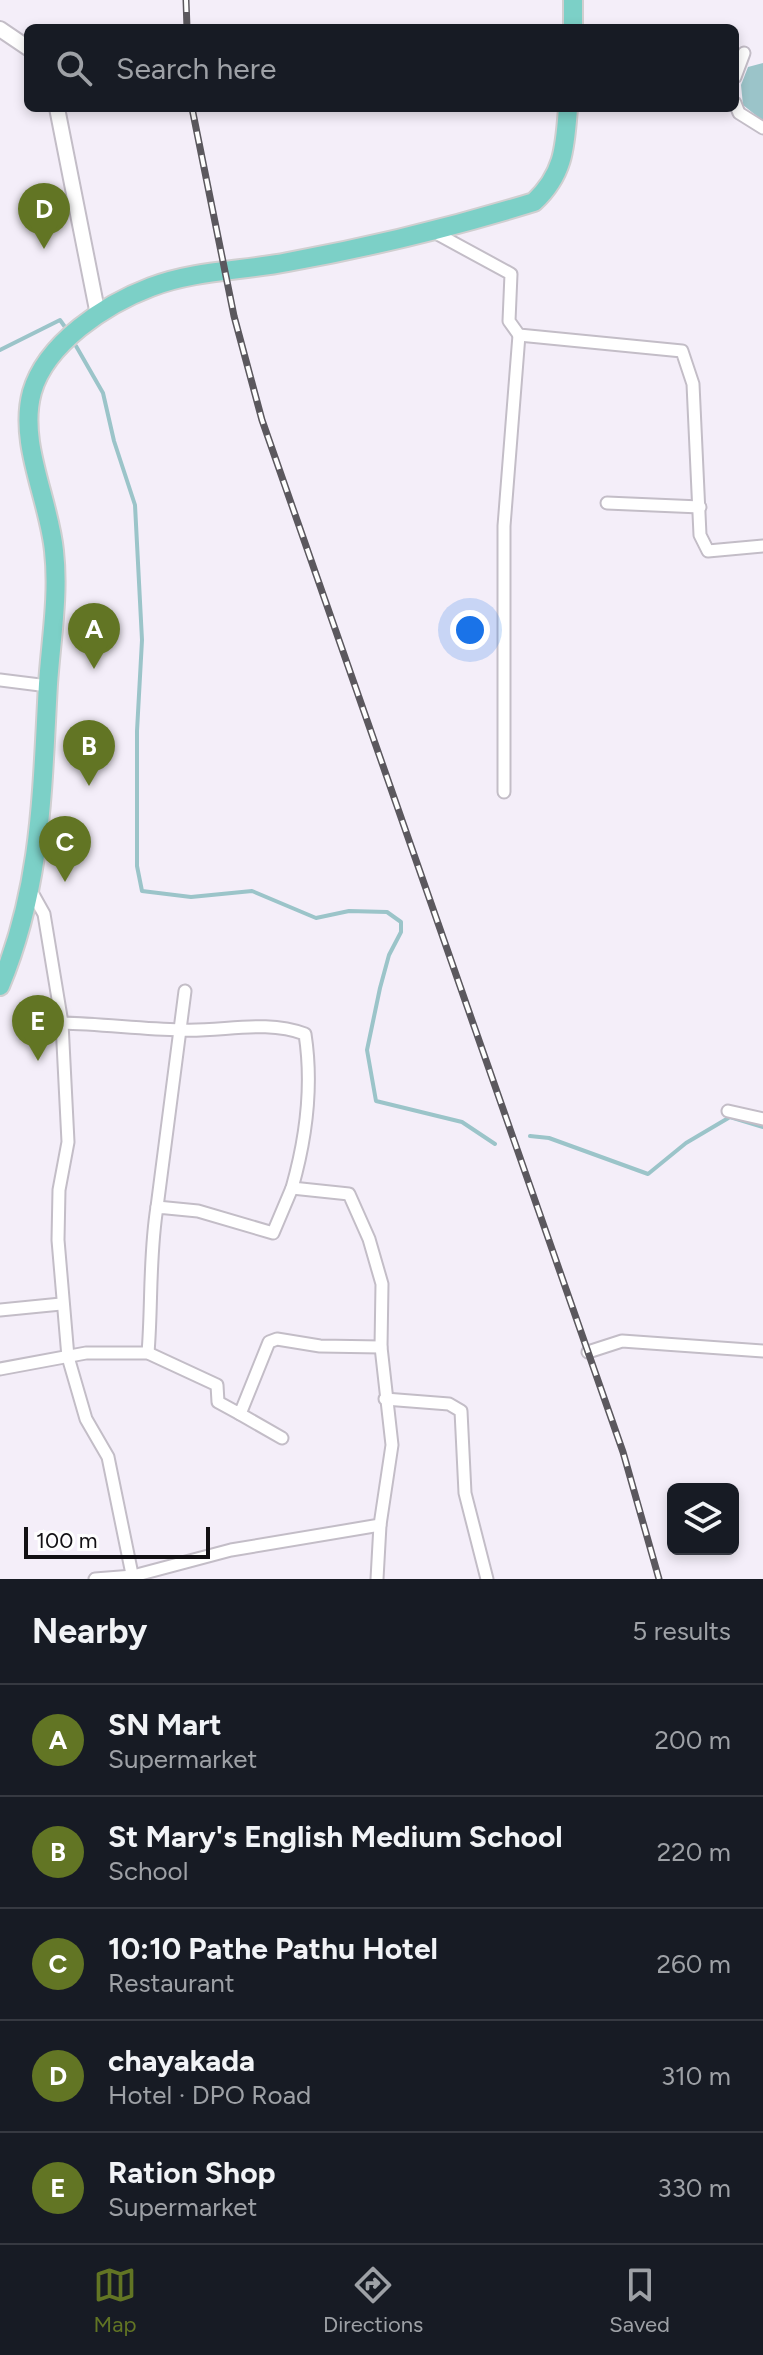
<!DOCTYPE html>
<html lang="en">
<head>
<meta charset="utf-8">
<style>
	:root { --surface:#171b24; --page:#20242c; --text:#f1f3f6; --muted:#9ea1a6; --line:#363941; --accent:#627524 }
	body { margin:0; font-family:Figtree,sans-serif; background:var(--page); color:var(--text) }
	.controls { position:absolute; right:24px; bottom:24px; display:grid; overflow:hidden; border-radius:12px; box-shadow:0 4px 12px #0003 }
	.controls button { width:72px; height:72px; display:grid; place-items:center; padding:0; border:0; border-bottom:2px solid var(--line); background:var(--surface); color:var(--text); font:40px sans-serif }
	.scale { position:absolute; left:24px; bottom:20px; width:186px; box-sizing:border-box; padding-left:8px; border:4px solid #121014; border-top:0; font-size:22px; line-height:28px; white-space:nowrap; color:#121014; -webkit-text-stroke:6px #fefefe; paint-order:stroke }
	.you { position:absolute; left:470px; top:630px; width:28px; height:28px; margin:-20px; border:6px solid #fff; border-radius:50%; background:#1a73e8; box-shadow:0 0 0 12px #1a73e833 }
	.badge { display:grid; place-items:center; width:52px; height:52px; border-radius:50%; background:var(--accent); color:#fff; font-size:26px; font-weight:700 }
	.pin { position:absolute; translate:-50% -66px; filter:drop-shadow(0 2px 4px #0008) }
	.pin::after { content:''; position:absolute; top:42px; width:28px; height:24px; background:inherit; clip-path:polygon(0 0,100% 0,50% 100%) }
	.list { margin:0; padding:0; list-style:none }
	h2 { display:flex; justify-content:space-between; align-items:center; height:104px; margin:0; padding:0 32px; font-size:34px }
	h2 small { font-size:26px; font-weight:400; color:var(--muted) }
	.list li { display:grid; grid-template-columns:52px 1fr auto; gap:24px; align-items:center; box-sizing:border-box; height:112px; padding:0 32px; border-top:2px solid var(--line) }
	.list b { display:block; font-size:30px; white-space:nowrap }
	.list p { margin:0; font-size:26px; white-space:nowrap; color:var(--muted) }
	.list em { font-size:26px; font-style:normal; color:var(--muted) }
	.icon { flex:none; width:44px; height:44px; fill:none; stroke:currentColor; stroke-width:2; stroke-linecap:round; stroke-linejoin:round }
	.map { position:relative; flex:none; width:763px; height:1579px; overflow:hidden }
	.search { position:absolute; background:var(--surface); box-shadow:0 4px 12px #0003; left:24px; right:24px; top:24px; height:88px; display:flex; align-items:center; gap:20px; box-sizing:border-box; padding:0 28px; border-radius:12px; color:var(--muted); font-size:30px }
	.sheet { height:664px; background:var(--surface) }
	nav { display:flex; justify-content:space-around; align-items:center; box-sizing:border-box; height:112px; border-top:2px solid var(--line); background:var(--surface); font-size:22px; color:var(--muted) }
	nav a { display:grid; justify-items:center; gap:4px }
	nav .on { color:var(--accent) }
	.map>svg:first-child { display:block }
	.water { fill:#9bc4c9 }
	.lines { fill:none; stroke-linecap:round; stroke-linejoin:round }
	.stream { stroke:#9bc4c9; stroke-width:4 }
	.minor-casing { stroke:#c3bdc7; stroke-width:15 }
	.tertiary-casing { stroke:#c3bdc7; stroke-width:18 }
	.primary-casing { stroke:#d0cfd0; stroke-width:22 }
	.minor { stroke:#fff; stroke-width:11 }
	.tertiary { stroke:#fff; stroke-width:14 }
	.primary { stroke:#7cd0c7; stroke-width:18 }
	.rail-casing { stroke:#5b585e; stroke-width:7 }
	.rail { stroke:#fefefe; stroke-width:4; stroke-dasharray:12; stroke-linecap:butt }
</style>
</head>
<body>
<div class="map">
<svg width="763" height="1579" viewBox="0 0 763 1579">
	<rect width="100%" height="100%" fill="#f4eef9"/>
	<path class="water" d="M 763,63 L 763,121 L 743,105 L 741,85 L 748,67 Z"/>
	<g class="lines">
		<g class="stream">
			<path d="M 76,346 L 103,393 L 114,441 L 135,505 L 142,640 L 137,731 L 137,866 L 142,891 L 191,897 L 252,891 L 316,918 L 349,911 L 387,912 L 401,922 L 401,932 L 389,955 L 380,988 L 367,1050 L 376,1101 L 462,1122 L 495,1144"/>
			<path d="M 0,350 L 60,320 L 65,327"/>
			<path d="M 530,1136 L 549,1138 L 648,1174 L 686,1143 L 730,1117 L 763,1127"/>
		</g>
		<g class="minor-casing">
			<g id="minor">
				<path d="M 735,77 L 744,53"/>
				<path d="M 735,103 L 739,113 L 763,128"/>
				<path d="M 432,231 L 511,274 L 509,321 L 519,335 L 682,351 L 693,384 L 700,535 L 708,551 L 763,546"/>
				<path d="M 607,503 L 700,507"/>
				<path d="M 0,680 L 48,686"/>
				<path d="M 504,792 L 504,526 L 519,335"/>
				<path d="M 30,889 L 44,914 L 62,1023 L 68,1142 L 59,1190 L 58,1240 L 68,1357 L 86,1419 L 108,1457 L 133,1579"/>
				<path d="M 62,1023 C 102,1024 141,1029 181,1030 C 223,1032 265,1019 305,1034 C 313,1086 306,1139 292,1188 L 349,1194 L 369,1239 L 382,1284 L 381,1347 L 392,1445 L 380,1525 L 231,1550 L 133,1576 L 95,1579"/>
				<path d="M 728,1111 L 763,1119"/>
				<path d="M 157,1207 L 185,991"/>
				<path d="M 0,1310 L 61,1304"/>
				<path d="M 588,1352 L 622,1341 L 763,1351"/>
				<path d="M 148,1353 C 152,1304 149,1256 157,1207 L 198,1211 L 273,1233 L 292,1188"/>
				<path d="M 0,1369 L 86,1353 L 148,1353 L 217,1385 L 218,1402 L 240,1414 L 269,1342 L 277,1339 L 320,1346 L 381,1347"/>
				<path d="M 385,1399 L 449,1404 L 461,1411 L 465,1493 L 487,1579"/>
				<path d="M 240,1414 L 282,1438"/>
				<path d="M 377,1579 L 380,1525"/>
			</g>
		</g>
		<g class="tertiary-casing">
			<g id="tertiary">
				<path d="M 0,29 L 28,48"/>
				<path d="M 57,108 L 98,315"/>
			</g>
		</g>
		<g class="primary-casing">
			<g id="primary">
				<path d="M 573,0 L 573,28"/>
				<path d="M 0,986 C 42,886 42,790 48,684 C 51,640 59,595 54,551 C 49,499 18,443 32,392 C 46,343 106,304 151,287 C 195,270 243,271 288,262 C 371,247 453,227 534,202 C 564,174 565,147 568,108"/>
			</g>
		</g>
		<use href="#minor" class="minor"/>
		<use href="#tertiary" class="tertiary"/>
		<use href="#primary" class="primary"/>
		<g class="rail-casing">
			<g id="rail">
				<path d="M 186,0 L 187,28"/>
				<path d="M 192,108 L 234,316 L 262,420 L 623,1452 L 659,1579"/>
			</g>
		</g>
		<use href="#rail" class="rail"/>
	</g>
</svg>
<div class="controls">
<button><svg class="icon" aria-label="layers" viewBox="0 0 24 24"><path d="M12 4l9 5-9 5-9-5zM3 14l9 5 9-5"/></svg></button>
</div>
<div class="scale">100 m</div>
<div class="you"></div>
<div class="pin badge" style="left:94px;top:669px">A</div>
<div class="pin badge" style="left:89px;top:786px">B</div>
<div class="pin badge" style="left:65px;top:882px">C</div>
<div class="pin badge" style="left:44px;top:249px">D</div>
<div class="pin badge" style="left:38px;top:1061px">E</div>
<div class="search"><svg class="icon" aria-label="search" viewBox="0 0 24 24"><circle cx="10" cy="10" r="6"/><path d="M15 15l6 6"/></svg>Search here</div>
</div>
<section class="sheet">
<h2>Nearby<small>5 results</small></h2>
<ul class="list">
<li><span class="badge">A</span><div><b>SN Mart</b><p>Supermarket</p></div><em>200 m</em></li>
<li><span class="badge">B</span><div><b>St Mary's English Medium School</b><p>School</p></div><em>220 m</em></li>
<li><span class="badge">C</span><div><b>10:10 Pathe Pathu Hotel</b><p>Restaurant</p></div><em>260 m</em></li>
<li><span class="badge">D</span><div><b>chayakada</b><p>Hotel · DPO Road</p></div><em>310 m</em></li>
<li><span class="badge">E</span><div><b>Ration Shop</b><p>Supermarket</p></div><em>330 m</em></li>
</ul>
</section>
<nav>
<a class="on"><svg class="icon" aria-label="map" viewBox="0 0 24 24"><path d="M3 6l6-2 6 2 6-2v14l-6 2-6-2-6 2zM9 4v14M15 6v14"/></svg>Map</a>
<a><svg class="icon" aria-label="directions" viewBox="0 0 24 24"><path d="M12 3l9 9-9 9-9-9zM9 14v-3h6M13 9l2 2-2 2"/></svg>Directions</a>
<a><svg class="icon" aria-label="saved" viewBox="0 0 24 24"><path d="M7 4h10v16l-5-4-5 4z"/></svg>Saved</a>
</nav>
</body>
</html>
